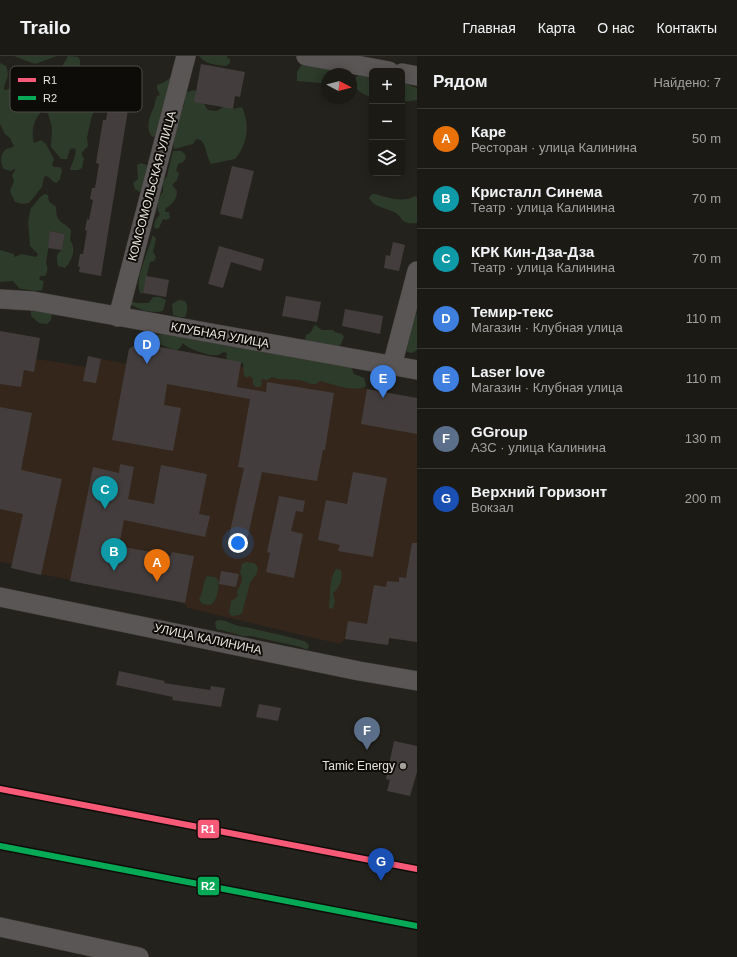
<!DOCTYPE html>
<html lang="ru">
<head>
<meta charset="utf-8">
<style>
	:root { --surface:#1b1a15; --page:#282722; --text:#f1f3f6; --muted:#a0a1a0; --line:#393834; --accent:#1a73e8 }
	body { margin:0; font-family:Arial,sans-serif; background:var(--page); color:var(--text) }
	.controls { position:absolute; right:12px; top:12px; display:grid; overflow:hidden; border-radius:6px; box-shadow:0 2px 10px #0003 }
	.controls button { width:36px; height:36px; display:grid; place-items:center; padding:0; border:0; border-bottom:1px solid var(--line); background:var(--surface); color:var(--text); font:20px sans-serif }
	.compass { position:absolute; left:321px; top:12px; width:36px; height:36px; border-radius:50%; background:var(--surface); box-shadow:0 2px 10px #0003; rotate:97deg }
	.you { position:absolute; left:238px; top:487px; width:14px; height:14px; margin:-10px; border:3px solid #fff; border-radius:50%; background:#1a73e8; box-shadow:0 0 0 6px #1a73e833 }
	.badge { display:grid; place-items:center; width:26px; height:26px; border-radius:50%; background:var(--accent); color:#fff; font-size:13px; font-weight:700 }
	.pin { position:absolute; translate:-50% -33px; filter:drop-shadow(0 1px 2px #0008) }
	.pin::after { content:''; position:absolute; top:21px; width:14px; height:12px; background:inherit; clip-path:polygon(0 0,100% 0,50% 100%) }
	.list { margin:0; padding:0; list-style:none }
	h2 { display:flex; justify-content:space-between; align-items:center; height:52px; margin:0; padding:0 16px; font-size:17px }
	h2 small { font-size:13px; font-weight:400; color:var(--muted) }
	.list li { display:grid; grid-template-columns:26px 1fr auto; gap:12px; align-items:center; box-sizing:border-box; height:60px; padding:0 16px; border-top:1px solid var(--line) }
	.list b { display:block; font-size:15px; white-space:nowrap }
	.list p { margin:0; font-size:13px; white-space:nowrap; color:var(--muted) }
	.list em { font-size:13px; font-style:normal; color:var(--muted) }
	.icon { flex:none; width:22px; height:22px; fill:none; stroke:currentColor; stroke-width:2; stroke-linecap:round; stroke-linejoin:round }
	.map { position:relative; flex:none; width:417px; height:901px; overflow:hidden }
	header { display:flex; align-items:center; gap:24px; box-sizing:border-box; height:56px; padding:0 20px; background:var(--surface); border-bottom:1px solid var(--line) }
	header strong { font-size:19px }
	nav { display:flex; gap:22px; margin-inline-start:auto; font-size:14px }
	main { display:flex }
	aside { flex:1; background:var(--surface) }
	.map>svg:first-child { display:block }
	.industrial { fill:#34261b }
	.green { fill:#2d3b2b }
	.building { fill:#433e3d }
	.lines { fill:none; stroke-linecap:round; stroke-linejoin:round }
	.minor-casing { stroke:#3e3c38; stroke-width:20 }
	.minor { stroke:#5a5655; stroke-width:19 }
	.rail-1-casing { stroke:#0e0c08; stroke-width:9 }
	.rail-2-casing { stroke:#0e0c08; stroke-width:9 }
	.rail-1 { stroke:#f75a77; stroke-width:6 }
	.rail-2 { stroke:#06aa56; stroke-width:6 }
	.poi-dot { fill:#a3a099; stroke:#0e0c08; stroke-width:1.5 }
	.labels { text-anchor:middle; stroke-width:4; stroke-linejoin:round; paint-order:stroke }
	.street-label { font-size:12px; fill:#e7e4dd; stroke:#0e0c08 }
	.poi-label { font-size:12px; fill:#e7e4dd; stroke:#0e0c08; text-anchor:end }
	.key { fill:#0e0c08; stroke:#4f4d48; stroke-width:1 }
	.key-label { font-size:11px; fill:#e7e4dd }
	.line-badge { stroke:#0e0c08; stroke-width:1.5 }
	.badge-label { font-size:11px; text-anchor:middle; font-weight:bold; fill:#fff }
</style>
</head>
<body>
<header>
<strong>Trailo</strong>
<nav><a>Главная</a><a>Карта</a><a>О нас</a><a>Контакты</a></nav>
</header>
<main>
<div class="map">
<svg width="417" height="901" viewBox="0 0 417 901">
	<rect width="100%" height="100%" fill="#24221c"/>
	<path class="industrial" d="M 0,275 L 40,282 L 36,303 L 51,305 L 86,311 L 88,300 L 126,308 L 129,293 L 138,287 L 241,306 L 241,311 L 417,342 L 417,586 L 390,582 L 388,589 L 345,583 L 340,588 L 188,552 L 184,547 L 11,512 L 12,508 L 0,506 Z"/>
	<g class="green">
		<path d="M 14,0 L 57,0 L 35,8 Z"/>
		<path d="M 68,0 L 78,1 L 80,4 L 80,14 C 83,18 88,18 91,22 L 96,21 L 98,23 L 96,30 L 98,41 L 97,48 L 91,63 L 87,82 L 88,90 L 82,96 L 82,100 L 84,102 L 82,112 L 78,114 L 70,114 C 72,107 75,102 76,94 L 74,92 L 70,93 L 67,103 L 61,103 L 51,91 L 52,72 L 48,57 L 41,56 C 33,64 31,76 34,87 L 41,84 L 46,88 L 54,103 L 52,109 L 54,111 L 60,111 L 62,114 L 60,123 L 57,127 L 54,126 L 47,120 L 44,121 L 42,131 L 29,147 L 22,148 L 15,146 L 10,135 L 14,125 L 12,119 L 15,115 L 15,112 L 11,115 L 4,113 C 0,107 0,99 5,94 C 7,92 12,92 14,90 L 10,82 L 5,78 L 0,68 L 0,7 L 6,10 C 11,24 4,23 4,34 L 20,31 L 31,33 L 33,29 L 39,30 L 41,35 L 43,37 L 48,33 L 55,32 C 60,27 59,23 60,16 C 61,10 66,5 68,0 Z"/>
		<path d="M 199,0 L 227,0 L 227,2 L 230,3 L 230,7 L 226,10 C 216,9 205,8 199,0 Z"/>
		<path d="M 302,8 L 346,11 L 345,18 L 327,18 L 327,29 L 323,34 L 321,34 L 321,27 L 297,25 L 297,16 Z"/>
		<path d="M 359,18 L 372,20 L 372,41 C 361,39 347,29 359,18 Z"/>
		<path d="M 170,22 L 172,23 L 156,80 L 153,81 C 145,75 149,61 153,53 C 155,50 155,44 157,40 L 160,39 L 157,32 L 157,29 L 163,27 Z"/>
		<path d="M 402,26 L 417,32 L 417,44 L 402,46 Z"/>
		<path d="M 193,34 L 196,35 L 208,54 L 216,55 L 224,51 L 233,53 L 242,51 C 250,69 248,88 235,103 L 211,108 C 206,100 207,91 201,84 L 196,83 L 193,88 L 174,93 C 171,81 182,66 179,55 L 184,50 L 185,39 L 184,36 L 189,36 Z"/>
		<path d="M 173,95 L 181,95 L 185,98 L 186,102 L 183,106 L 178,108 L 176,115 L 179,117 L 177,124 L 172,129 L 177,135 C 177,142 173,148 166,152 L 165,156 L 169,156 L 170,162 L 166,164 L 163,163 L 159,172 L 156,173 L 154,171 L 155,165 L 160,158 L 158,155 L 157,144 L 163,136 L 163,126 L 167,120 Z"/>
		<path d="M 141,107 L 149,110 L 141,137 L 135,133 L 133,127 L 138,123 L 137,109 Z"/>
		<path d="M 45,138 L 48,139 C 49,149 50,145 56,151 C 56,168 62,164 71,174 L 70,184 C 77,193 72,205 65,212 L 58,210 C 57,202 55,199 62,194 L 65,178 L 51,175 L 46,207 C 48,211 48,216 45,220 L 41,220 L 39,222 L 40,224 L 44,225 L 42,234 C 34,236 28,233 20,233 L 13,225 L 0,226 L 0,194 L 14,198 L 14,201 L 22,198 L 36,201 L 38,198 L 30,190 L 28,165 L 31,152 C 36,148 39,140 45,138 Z"/>
		<path d="M 372,138 C 378,138 380,140 385,141 C 393,143 407,146 414,140 L 417,141 L 417,167 C 413,167 409,168 405,166 C 401,164 400,159 396,157 C 387,152 373,151 369,142 Z"/>
		<path d="M 152,180 L 154,180 L 156,183 L 153,196 L 156,201 L 154,205 L 150,206 L 143,237 L 141,238 C 132,226 150,194 152,180 Z"/>
		<path d="M 153,241 L 160,241 L 166,244 L 163,255 C 153,258 139,254 130,248 L 131,245 L 136,247 L 149,247 Z"/>
		<path d="M 179,244 L 185,245 C 189,250 187,255 185,261 L 179,261 L 173,259 L 172,248 Z"/>
		<path d="M 33,252 L 52,256 L 51,264 L 47,268 L 39,267 L 31,260 L 31,255 Z"/>
		<path d="M 415,258 L 417,258 L 417,294 L 412,297 L 407,296 L 404,290 Z"/>
		<path d="M 315,269 L 322,274 L 333,274 L 335,276 L 342,278 L 344,281 L 341,288 L 336,293 L 308,286 L 305,284 L 306,279 L 310,277 Z"/>
		<path d="M 164,278 L 350,308 L 354,318 L 364,322 L 366,329 L 365,331 C 350,336 334,328 320,325 L 316,328 L 311,328 L 300,324 L 279,323 L 272,321 L 267,324 L 261,323 L 262,328 L 260,331 L 255,331 L 253,328 L 253,323 L 250,320 L 246,322 L 244,319 L 243,307 L 228,304 L 226,301 L 227,297 L 224,296 C 222,297 220,298 218,299 C 212,301 187,293 183,287 L 180,292 L 177,294 C 169,293 164,289 156,288 L 156,283 L 157,279 Z"/>
		<path d="M 246,506 L 254,507 L 258,511 L 257,517 L 250,527 L 242,557 L 239,559 L 232,560 L 229,557 L 231,545 L 238,540 L 237,536 C 239,529 245,525 240,517 L 242,508 Z"/>
		<path d="M 336,513 L 341,514 C 343,523 340,532 333,537 L 335,546 L 333,552 L 331,553 L 329,552 C 330,540 329,522 336,513 Z"/>
		<path d="M 207,520 L 215,521 L 219,525 C 218,533 218,545 210,549 L 202,548 L 199,543 C 204,536 202,527 207,520 Z"/>
		<path d="M 218,564 C 226,564 231,568 239,570 C 261,574 282,579 304,585 L 309,589 L 308,593 L 305,593 L 301,591 L 251,580 L 243,580 L 221,574 L 218,574 L 216,572 L 215,566 Z"/>
	</g>
	<g class="building">
		<path d="M 201,8 L 245,16 L 240,41 L 235,40 L 233,53 L 194,46 Z"/>
		<path d="M 114,20 L 133,23 L 101,220 L 79,216 L 80,211 L 78,210 L 80,198 L 83,198 L 87,175 L 85,174 L 87,163 L 89,164 L 93,144 L 90,143 L 92,132 L 95,132 L 99,108 L 96,107 L 103,64 L 106,64 L 110,42 L 107,41 L 109,31 L 112,31 Z"/>
		<path d="M 232,110 L 254,115 L 242,163 L 220,158 Z"/>
		<path d="M 50,175 L 65,178 L 62,194 L 48,192 Z"/>
		<path d="M 393,186 L 405,189 L 399,215 L 384,212 L 386,199 L 390,200 Z"/>
		<path d="M 219,190 L 264,203 L 261,215 L 231,206 L 223,232 L 208,228 Z"/>
		<path d="M 146,220 L 169,224 L 166,241 L 143,237 Z"/>
		<path d="M 286,240 L 321,246 L 317,266 L 282,260 Z"/>
		<path d="M 345,253 L 383,260 L 380,278 L 342,270 Z"/>
		<path d="M 0,275 L 40,282 L 34,316 L 24,314 L 21,331 L 0,328 Z"/>
		<path d="M 138,287 L 241,306 L 237,331 L 266,336 L 267,326 L 334,337 L 325,394 L 323,394 L 317,425 L 262,416 L 246,489 L 228,485 L 244,412 L 238,411 L 250,343 L 167,328 L 164,349 L 181,352 L 173,395 L 112,384 L 129,293 Z"/>
		<path d="M 88,300 L 101,303 L 96,327 L 83,325 Z"/>
		<path d="M 367,333 L 417,342 L 417,378 L 361,368 Z"/>
		<path d="M 0,351 L 32,357 L 21,414 L 62,423 L 41,519 L 11,512 L 23,458 L 0,453 Z"/>
		<path d="M 120,408 L 134,411 L 128,443 L 154,448 L 161,409 L 207,418 L 199,458 L 210,460 L 205,481 L 124,464 L 119,490 L 171,500 L 172,496 L 194,500 L 185,547 L 70,525 L 93,411 L 119,417 Z"/>
		<path d="M 353,416 L 387,422 L 373,501 L 338,495 L 340,489 L 318,484 L 326,444 L 347,448 Z"/>
		<path d="M 279,440 L 305,445 L 303,456 L 296,455 L 291,475 L 303,478 L 294,522 L 266,516 L 270,497 L 267,496 Z"/>
		<path d="M 412,487 L 417,487 L 417,586 L 389,582 L 388,589 L 345,583 L 348,565 L 367,568 L 374,529 L 386,531 L 387,525 L 399,526 L 399,521 L 406,522 Z"/>
		<path d="M 221,515 L 239,518 L 236,531 L 219,528 Z"/>
		<path d="M 119,615 L 165,625 L 164,627 L 210,634 L 211,630 L 225,632 L 221,651 L 172,644 L 173,641 L 116,629 Z"/>
		<path d="M 259,648 L 281,652 L 278,665 L 256,661 Z"/>
		<path d="M 394,685 L 417,690 L 417,716 L 410,740 L 387,735 L 390,724 L 386,723 Z"/>
	</g>
	<g class="lines">
		<g class="minor-casing">
			<g id="minor">
				<path d="M 306,0 L 389,15"/>
				<path d="M 402,17 L 417,20"/>
				<path d="M 0,243 L 33,245 L 417,314"/>
				<path d="M 118,261 L 186,0"/>
				<path d="M 392,310 L 417,215"/>
				<path d="M 0,541 L 359,615 L 417,625"/>
				<path d="M 0,871 L 139,901"/>
			</g>
		</g>
		<use href="#minor" class="minor"/>
		<g class="rail-1-casing">
			<path id="rail-1" d="M 0,733 L 417,813"/>
		</g>
		<g class="rail-2-casing">
			<path id="rail-2" d="M 0,790 L 417,870"/>
		</g>
		<use href="#rail-1" class="rail-1"/>
		<use href="#rail-2" class="rail-2"/>
	</g>
	<circle class="poi-dot" cx="403" cy="710" r="4"/>
	<g class="labels">
		<g class="street-label">
			<text transform="translate(152 130) rotate(-75)" y="4">КОМСОМОЛЬСКАЯ УЛИЦА</text>
			<text transform="translate(220 279) rotate(10)" y="4">КЛУБНАЯ УЛИЦА</text>
			<text transform="translate(208 583) rotate(12)" y="4">УЛИЦА КАЛИНИНА</text>
		</g>
		<g class="poi-label">
			<text x="395" y="714">Tamic Energy</text>
		</g>
	</g>
	<rect x="10" y="10" width="132" height="46" rx="6" class="key"/>
	<rect x="18" y="22" width="18" height="4" fill="#f75a77"/>
	<rect x="18" y="40" width="18" height="4" fill="#06aa56"/>
	<g class="key-label">
		<text x="43" y="28">R1</text>
		<text x="43" y="46">R2</text>
	</g>
	<g class="line-badge">
		<rect x="197" y="763" width="23" height="20" rx="4" fill="#f75a77"/>
		<rect x="197" y="820" width="23" height="20" rx="4" fill="#06aa56"/>
	</g>
	<g class="badge-label">
		<text x="208" y="777">R1</text>
		<text x="208" y="834">R2</text>
	</g>
</svg>
<div class="controls">
<button>+</button>
<button>−</button>
<button><svg class="icon" aria-label="layers" viewBox="0 0 24 24"><path d="M12 4l9 5-9 5-9-5zM3 14l9 5 9-5"/></svg></button>
</div>
<svg class="compass" viewBox="-18 -18 36 36"><path d="M0-13l5 13h-10z" fill="#e53935"/><path d="M0 13l5-13h-10z" fill="#a0a1a0"/></svg>
<div class="you"></div>
<div class="pin badge" style="left:157px;top:526px;background:#e8710a">A</div>
<div class="pin badge" style="left:114px;top:515px;background:#0f9aa8">B</div>
<div class="pin badge" style="left:105px;top:453px;background:#0f9aa8">C</div>
<div class="pin badge" style="left:147px;top:308px;background:#3f7fe0">D</div>
<div class="pin badge" style="left:383px;top:342px;background:#3f7fe0">E</div>
<div class="pin badge" style="left:367px;top:694px;background:#5c6f8a">F</div>
<div class="pin badge" style="left:381px;top:825px;background:#1a4fb4">G</div>
</div>
<aside>
<h2>Рядом<small>Найдено: 7</small></h2>
<ul class="list">
<li><span class="badge" style="background:#e8710a">A</span><div><b>Каре</b><p>Ресторан · улица Калинина</p></div><em>50 m</em></li>
<li><span class="badge" style="background:#0f9aa8">B</span><div><b>Кристалл Синема</b><p>Театр · улица Калинина</p></div><em>70 m</em></li>
<li><span class="badge" style="background:#0f9aa8">C</span><div><b>КРК Кин-Дза-Дза</b><p>Театр · улица Калинина</p></div><em>70 m</em></li>
<li><span class="badge" style="background:#3f7fe0">D</span><div><b>Темир-текс</b><p>Магазин · Клубная улица</p></div><em>110 m</em></li>
<li><span class="badge" style="background:#3f7fe0">E</span><div><b>Laser love</b><p>Магазин · Клубная улица</p></div><em>110 m</em></li>
<li><span class="badge" style="background:#5c6f8a">F</span><div><b>GGroup</b><p>АЗС · улица Калинина</p></div><em>130 m</em></li>
<li><span class="badge" style="background:#1a4fb4">G</span><div><b>Верхний Горизонт</b><p>Вокзал</p></div><em>200 m</em></li>
</ul>
</aside>
</main>
</body>
</html>
